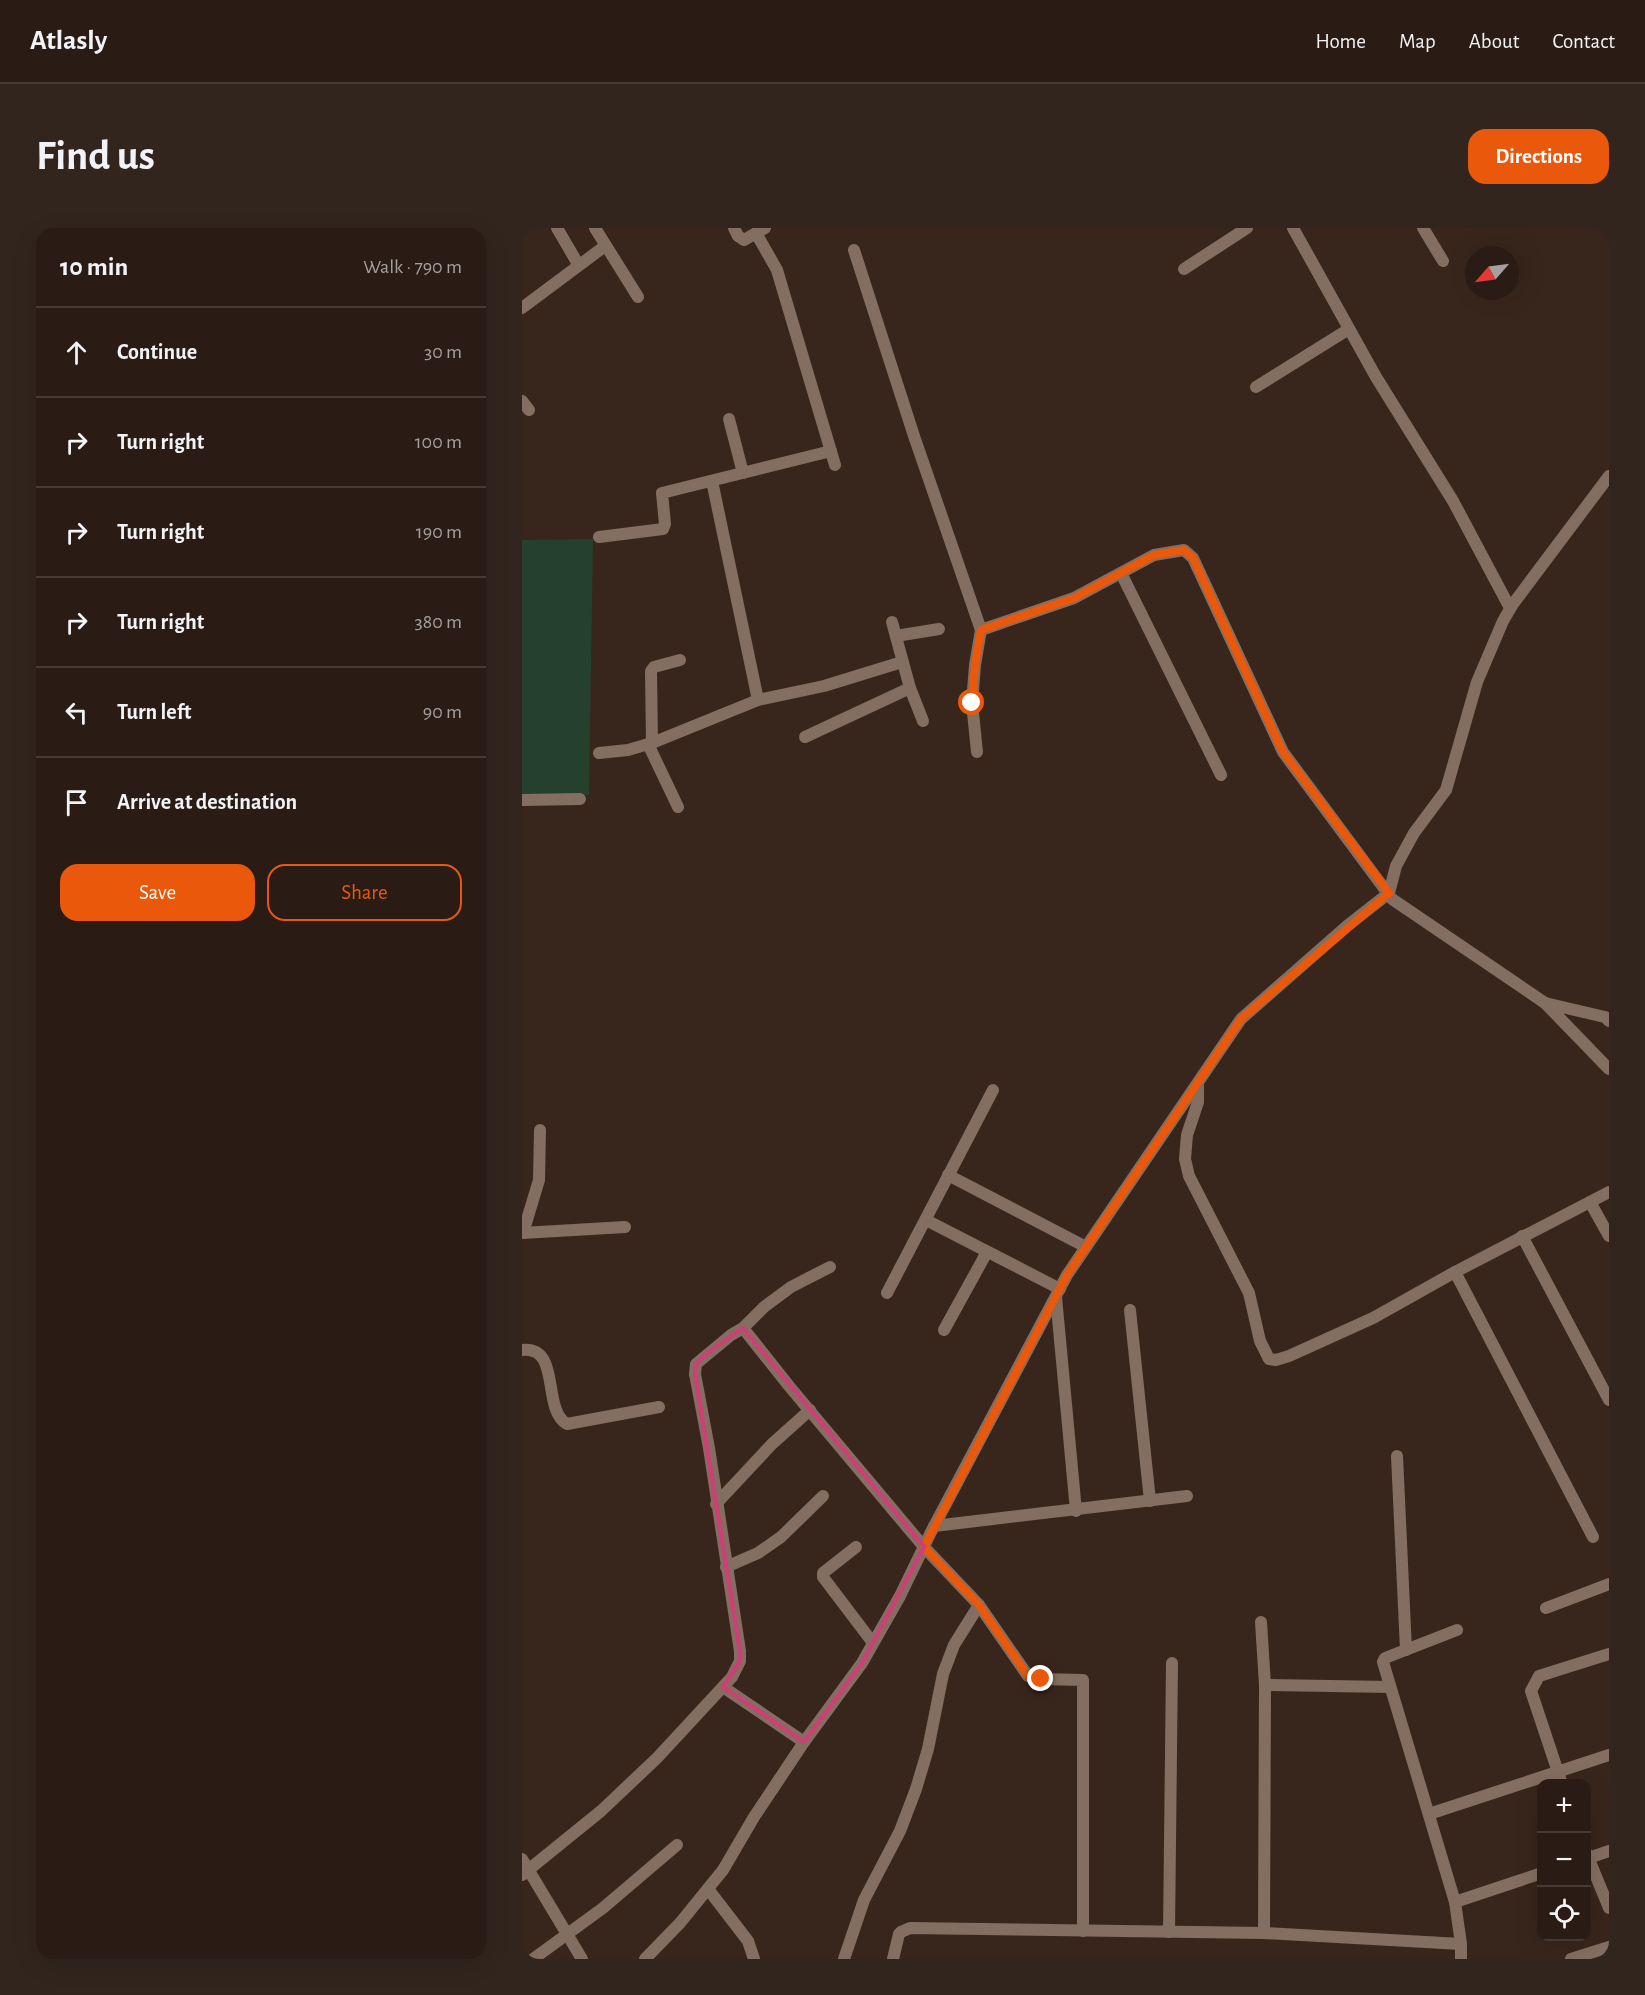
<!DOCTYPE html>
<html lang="en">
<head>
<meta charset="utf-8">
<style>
	:root { --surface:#2a1c15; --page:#32251e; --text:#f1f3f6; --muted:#a5a1a0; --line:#463a34; --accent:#ea580c }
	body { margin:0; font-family:"Alegreya Sans",sans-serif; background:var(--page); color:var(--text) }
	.controls { position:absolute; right:18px; bottom:18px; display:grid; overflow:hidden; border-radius:12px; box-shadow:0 6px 24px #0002 }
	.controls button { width:54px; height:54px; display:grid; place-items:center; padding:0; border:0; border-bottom:2px solid var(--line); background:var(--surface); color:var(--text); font:30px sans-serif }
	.compass { position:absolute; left:943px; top:18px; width:54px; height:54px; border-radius:50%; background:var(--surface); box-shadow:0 6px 24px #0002; rotate:242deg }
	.stop { position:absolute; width:18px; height:18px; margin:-14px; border:4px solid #ea580c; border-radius:50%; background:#fff }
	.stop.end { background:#ea580c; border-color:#fff; box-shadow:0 2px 6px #0008 }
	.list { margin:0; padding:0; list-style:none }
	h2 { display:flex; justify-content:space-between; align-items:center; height:78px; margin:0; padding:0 24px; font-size:26px }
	h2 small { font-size:20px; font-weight:400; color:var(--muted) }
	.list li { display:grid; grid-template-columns:39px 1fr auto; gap:18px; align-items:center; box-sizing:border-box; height:90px; padding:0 24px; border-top:2px solid var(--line) }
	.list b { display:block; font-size:22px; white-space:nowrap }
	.list em { font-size:20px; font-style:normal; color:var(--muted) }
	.actions { display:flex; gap:12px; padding:18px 24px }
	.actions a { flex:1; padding:14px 0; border:2px solid var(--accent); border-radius:18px; text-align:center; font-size:21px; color:var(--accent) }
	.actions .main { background:var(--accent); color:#fff }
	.icon { flex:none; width:33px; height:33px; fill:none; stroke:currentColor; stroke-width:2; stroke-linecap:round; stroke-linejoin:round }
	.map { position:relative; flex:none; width:1087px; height:1731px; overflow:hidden; border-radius:18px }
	header { display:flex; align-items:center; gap:36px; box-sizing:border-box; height:84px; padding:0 30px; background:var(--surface); border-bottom:2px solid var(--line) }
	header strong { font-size:28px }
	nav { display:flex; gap:33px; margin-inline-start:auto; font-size:21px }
	.intro { display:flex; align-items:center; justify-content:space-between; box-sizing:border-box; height:144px; padding:0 36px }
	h1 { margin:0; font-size:42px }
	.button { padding:15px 27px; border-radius:18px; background:var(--accent); color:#fff; font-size:21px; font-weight:700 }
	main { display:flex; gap:36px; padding:0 36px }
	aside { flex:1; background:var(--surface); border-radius:18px; box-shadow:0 6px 24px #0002 }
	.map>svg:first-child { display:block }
	.green { fill:#25402d }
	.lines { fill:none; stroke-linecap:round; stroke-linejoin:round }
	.street { stroke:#846e61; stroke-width:12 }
	.route { stroke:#ea580c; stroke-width:8 }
	.marked { fill:none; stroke:#cb4075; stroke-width:4.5; stroke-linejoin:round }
</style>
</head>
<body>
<header>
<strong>Atlasly</strong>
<nav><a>Home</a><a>Map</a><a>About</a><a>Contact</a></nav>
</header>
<div class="intro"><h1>Find us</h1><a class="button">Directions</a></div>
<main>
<aside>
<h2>10 min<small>Walk · 790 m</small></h2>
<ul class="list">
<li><svg class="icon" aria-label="ahead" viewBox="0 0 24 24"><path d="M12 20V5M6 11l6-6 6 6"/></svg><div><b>Continue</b></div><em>30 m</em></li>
<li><svg class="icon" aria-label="right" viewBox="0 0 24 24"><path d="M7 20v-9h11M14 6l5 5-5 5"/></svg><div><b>Turn right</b></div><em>100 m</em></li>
<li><svg class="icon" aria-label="right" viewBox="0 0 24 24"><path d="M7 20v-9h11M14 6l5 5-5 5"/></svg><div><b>Turn right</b></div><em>190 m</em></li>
<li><svg class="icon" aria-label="right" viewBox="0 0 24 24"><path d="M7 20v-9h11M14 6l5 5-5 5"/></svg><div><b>Turn right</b></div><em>380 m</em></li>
<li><svg class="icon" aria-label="left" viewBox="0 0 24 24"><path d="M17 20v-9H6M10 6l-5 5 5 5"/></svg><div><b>Turn left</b></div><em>90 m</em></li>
<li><svg class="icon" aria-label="arrive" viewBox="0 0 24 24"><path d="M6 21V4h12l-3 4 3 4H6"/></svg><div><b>Arrive at destination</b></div></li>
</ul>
<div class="actions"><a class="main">Save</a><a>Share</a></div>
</aside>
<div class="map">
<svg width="1087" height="1731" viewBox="0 0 1087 1731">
	<rect width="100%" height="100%" fill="#38261c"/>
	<path class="green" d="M 71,311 L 67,567 L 0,568 L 0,312 Z"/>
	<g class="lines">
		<g class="street">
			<path d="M 35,0 L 56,36"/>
			<path d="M 73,0 L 116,69"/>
			<path d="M 212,0 L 216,8 L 222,12 L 243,0"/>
			<path d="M 771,0 L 854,149 L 931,273 L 988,380"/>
			<path d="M 901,0 L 921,33"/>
			<path d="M 234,5 L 255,42 L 313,237"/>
			<path d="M 332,22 L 392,208 L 459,402 L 552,370 L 632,327 L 662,322 L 671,330 L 761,524 L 870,671 L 1023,775 L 1087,841"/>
			<path d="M 662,41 L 725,0"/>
			<path d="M 0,80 L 83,18"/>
			<path d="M 734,159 L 827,101"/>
			<path d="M 0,173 L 7,182"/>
			<path d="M 207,191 L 221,245"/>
			<path d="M 190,253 L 236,472"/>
			<path d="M 77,309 L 141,301 L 143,296 L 140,265 L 309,223"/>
			<path d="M 599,345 L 699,547"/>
			<path d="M 370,394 L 388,460 L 401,493"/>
			<path d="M 374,408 L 417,401"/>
			<path d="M 283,509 L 388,460"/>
			<path d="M 130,515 L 129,443 L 132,439 L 158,432"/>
			<path d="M 126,516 L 156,579"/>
			<path d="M 455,524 L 450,475 L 453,437 L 459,402"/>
			<path d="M 77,525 L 106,522 L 130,515 L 236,472 L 302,458 L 380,434"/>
			<path d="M 0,572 L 58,571"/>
			<path d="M 1023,775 L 1083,789 L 1087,793"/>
			<path d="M 676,856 L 676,874 L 665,907 L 663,931 L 667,948 L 727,1065 L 738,1113 L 747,1131 L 754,1132 L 767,1128 L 851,1090 L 933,1044"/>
			<path d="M 426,947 L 564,1019"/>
			<path d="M 1068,974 L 1087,1008"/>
			<path d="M 404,992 L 538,1061"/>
			<path d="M 0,1005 L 103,999"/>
			<path d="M 1,1005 L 17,952 L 18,902"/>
			<path d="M 1000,1008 L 1087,1172"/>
			<path d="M 365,1065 L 471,862"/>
			<path d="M 534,1069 L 554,1283"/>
			<path d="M 608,1082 L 628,1273"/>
			<path d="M 221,1100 L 267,1158 L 402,1319 L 457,1377 L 506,1448 L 519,1451 L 561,1452 L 561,1703"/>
			<path d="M 422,1102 L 465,1024"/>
			<path d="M 0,1122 C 40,1118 19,1181 45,1196 L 137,1179"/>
			<path d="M 875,1228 L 884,1422"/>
			<path d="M 194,1276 L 250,1216 L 288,1182"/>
			<path d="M 412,1298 L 665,1268"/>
			<path d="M 1071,1309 L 933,1044 L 1087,964"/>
			<path d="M 334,1319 L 301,1345 L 301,1349 L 351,1415"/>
			<path d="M 204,1339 L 236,1325 L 259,1309 L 301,1268"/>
			<path d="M 1024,1380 L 1087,1356"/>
			<path d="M 739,1394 L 743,1457 L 742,1705"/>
			<path d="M 935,1402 L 863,1430 L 861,1434 L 933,1674 L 939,1716 L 939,1731"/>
			<path d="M 743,1457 L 868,1459"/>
			<path d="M 201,1459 L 282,1514"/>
			<path d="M 1040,1556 L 1009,1463 L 1017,1448 L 1087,1426"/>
			<path d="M 907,1586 L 1087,1527"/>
			<path d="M 1064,1624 L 1087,1680"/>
			<path d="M 0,1631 L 60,1731"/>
			<path d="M 1064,1631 L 1087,1623"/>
			<path d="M 0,1647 L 79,1583 L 135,1530 L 210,1449 L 218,1433 L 218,1423 L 187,1220 L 173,1146 L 174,1136 L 209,1107 L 221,1100 L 242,1079 L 269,1059 L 308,1039"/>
			<path d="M 186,1661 L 226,1713 L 232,1731"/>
			<path d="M 933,1674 L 1020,1645"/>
			<path d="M 647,1704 L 650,1435"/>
			<path d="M 11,1731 L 81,1680 L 155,1617"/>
			<path d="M 123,1731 L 158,1695 L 201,1642 L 232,1589 L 282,1514 L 340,1435 L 378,1368 L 409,1304 L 545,1047 L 719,791 L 825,698 L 867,665 L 874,638 L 892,605 L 924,562 L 955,454 L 981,393 L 991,376 L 1087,248"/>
			<path d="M 322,1731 L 342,1672 L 378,1603 L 394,1561 L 406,1521 L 421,1446 L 432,1417 L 457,1377"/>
			<path d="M 371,1731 L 377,1706 L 379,1704 L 388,1700 L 742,1705 L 939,1716"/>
			<path d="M 1049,1731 L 1087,1719"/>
		</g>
	</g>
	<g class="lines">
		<path class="route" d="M 450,475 L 453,437 L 459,402 L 552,370 L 632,327 L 662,322 L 671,330 L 761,524 L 867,665 L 719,791 L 545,1047 L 402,1319 L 457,1377 L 506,1448 L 519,1451"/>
	</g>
	<path class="marked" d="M 221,1100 L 402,1319 L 340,1435 L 282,1514 L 201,1459 L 218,1433 L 218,1423 L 173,1146 L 174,1136 L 185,1125 Z"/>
</svg>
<div class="controls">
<button>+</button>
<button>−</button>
<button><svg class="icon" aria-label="locate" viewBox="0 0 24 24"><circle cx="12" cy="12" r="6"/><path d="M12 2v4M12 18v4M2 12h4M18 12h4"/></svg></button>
</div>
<svg class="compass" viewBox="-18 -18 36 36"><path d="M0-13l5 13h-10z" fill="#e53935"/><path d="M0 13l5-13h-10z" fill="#a5a1a0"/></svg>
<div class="stop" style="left:450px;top:475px"></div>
<div class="stop end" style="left:519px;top:1451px"></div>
</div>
</main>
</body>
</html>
